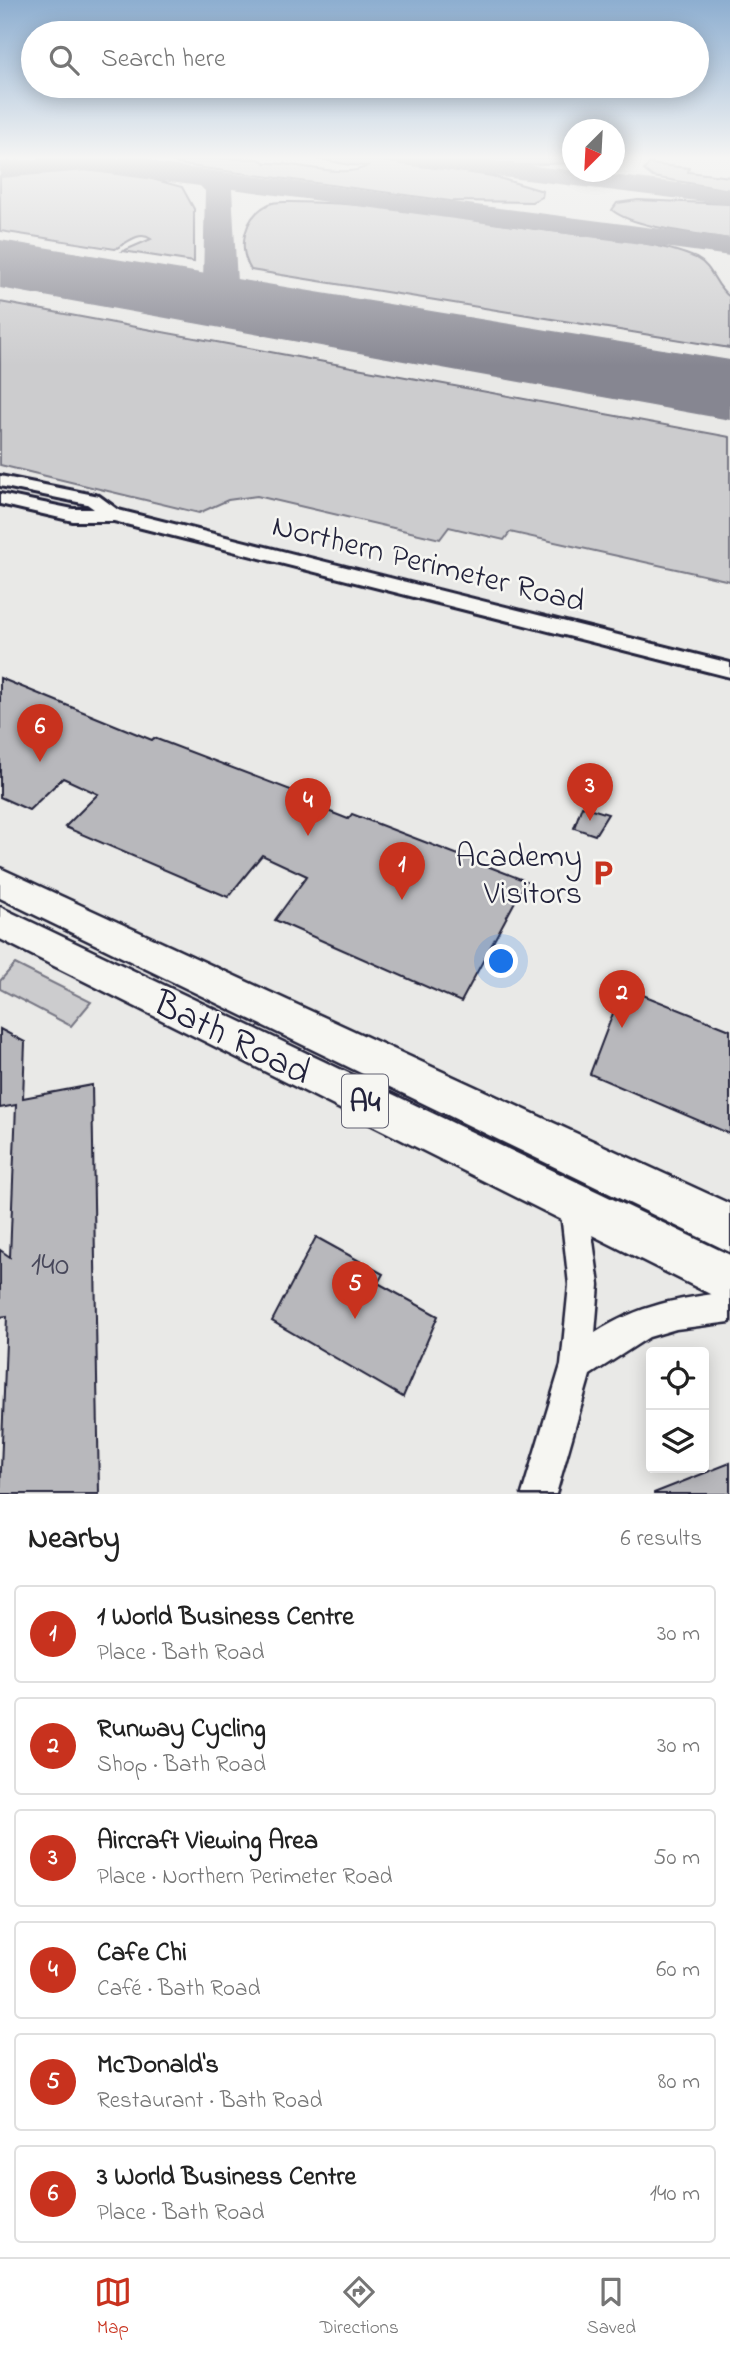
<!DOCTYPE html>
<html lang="en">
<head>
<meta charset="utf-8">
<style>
	:root { --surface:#fff; --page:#f2f2f2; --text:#222; --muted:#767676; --line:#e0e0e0; --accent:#c8321e }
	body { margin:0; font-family:"Indie Flower",sans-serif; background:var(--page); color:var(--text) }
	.controls { position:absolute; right:21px; bottom:21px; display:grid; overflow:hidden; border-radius:7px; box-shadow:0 4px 18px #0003 }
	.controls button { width:63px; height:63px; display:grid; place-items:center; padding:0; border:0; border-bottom:2px solid var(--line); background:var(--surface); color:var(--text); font:35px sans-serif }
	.compass { position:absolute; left:562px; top:119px; width:63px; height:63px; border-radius:50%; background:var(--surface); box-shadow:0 4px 18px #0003; rotate:204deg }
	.you { position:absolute; left:502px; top:962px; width:24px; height:24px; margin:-18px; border:5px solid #fff; border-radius:50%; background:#1a73e8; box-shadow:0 0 0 10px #1a73e833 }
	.badge { display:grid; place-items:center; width:46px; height:46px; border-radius:50%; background:var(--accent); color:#fff; font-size:23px; font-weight:700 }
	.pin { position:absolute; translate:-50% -58px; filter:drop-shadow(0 2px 4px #0008) }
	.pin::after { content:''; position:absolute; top:37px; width:24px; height:21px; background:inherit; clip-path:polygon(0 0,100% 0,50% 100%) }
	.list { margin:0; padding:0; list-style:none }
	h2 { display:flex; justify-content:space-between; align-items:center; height:91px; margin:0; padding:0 28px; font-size:30px }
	h2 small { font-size:23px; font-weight:400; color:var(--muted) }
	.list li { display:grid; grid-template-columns:46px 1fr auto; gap:21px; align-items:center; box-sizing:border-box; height:98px; margin:0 14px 14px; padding:0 14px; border:2px solid var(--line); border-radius:7px }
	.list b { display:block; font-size:26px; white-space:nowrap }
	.list p { margin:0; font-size:23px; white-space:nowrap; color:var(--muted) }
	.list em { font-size:23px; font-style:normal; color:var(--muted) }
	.icon { flex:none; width:38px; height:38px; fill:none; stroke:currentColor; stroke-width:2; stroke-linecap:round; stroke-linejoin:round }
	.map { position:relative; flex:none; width:730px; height:1494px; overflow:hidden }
	.search { position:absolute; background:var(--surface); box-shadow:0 4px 18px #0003; left:21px; right:21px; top:21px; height:77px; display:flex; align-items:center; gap:18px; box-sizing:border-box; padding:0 24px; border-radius:38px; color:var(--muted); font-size:26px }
	.sheet { height:763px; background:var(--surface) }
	nav { display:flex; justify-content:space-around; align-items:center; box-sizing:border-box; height:98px; border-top:2px solid var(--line); background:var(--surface); font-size:19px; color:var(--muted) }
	nav a { display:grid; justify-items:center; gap:4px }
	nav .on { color:var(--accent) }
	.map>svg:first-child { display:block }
	.green { fill:#ccccce; stroke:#777784; stroke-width:2 }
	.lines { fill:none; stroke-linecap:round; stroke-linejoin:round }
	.taxiway { fill:#868691; fill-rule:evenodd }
	.runway { fill:#868691; fill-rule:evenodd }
	.building { fill:#b8b8bc; stroke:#22223b; stroke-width:2 }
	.minor-casing { stroke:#22223b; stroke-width:5 }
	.tertiary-casing { stroke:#22223b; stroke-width:6 }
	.trunk-casing { stroke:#22223b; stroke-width:5 }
	.minor { fill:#f6f6f2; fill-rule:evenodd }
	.tertiary { fill:#f6f6f2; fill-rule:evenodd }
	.trunk { fill:#f6f6f2; fill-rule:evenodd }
	.labels { text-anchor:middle; stroke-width:5; stroke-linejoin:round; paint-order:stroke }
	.shield { fill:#f6f6f2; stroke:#626272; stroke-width:2 }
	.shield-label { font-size:30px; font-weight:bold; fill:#22223b }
	.street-label { font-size:32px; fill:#22223b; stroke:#f6f6f2 }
	.poi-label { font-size:32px; fill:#22223b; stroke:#f6f6f2; text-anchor:end }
	.near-number-label { font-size:33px; fill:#48485b }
	.near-street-label { font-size:38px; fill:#22223b; stroke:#f6f6f2 }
</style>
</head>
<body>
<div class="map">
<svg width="730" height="1494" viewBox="0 0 730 1494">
	<rect width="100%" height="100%" fill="#e9e9e7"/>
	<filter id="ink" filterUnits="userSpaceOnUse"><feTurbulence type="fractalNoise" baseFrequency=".0143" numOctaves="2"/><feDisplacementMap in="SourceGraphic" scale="14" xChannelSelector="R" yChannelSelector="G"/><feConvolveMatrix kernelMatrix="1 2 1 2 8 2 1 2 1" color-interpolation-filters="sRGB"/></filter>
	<g filter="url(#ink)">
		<g class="green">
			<path d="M 165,157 L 259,159 L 266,163 C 292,161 345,180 367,166 L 350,165 L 315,158 L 351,157 L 437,168 L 492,176 L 543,191 L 542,197 L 532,202 L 450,201 L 203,168 L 178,164 Z"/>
			<path d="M 443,157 L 572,157 L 572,163 L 518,165 Z"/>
			<path d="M 649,164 L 689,168 L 688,172 L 730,177 L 730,190 L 653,177 L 644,170 Z"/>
			<path d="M 84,170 L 141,176 L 182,187 L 194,209 L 194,262 L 123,251 L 151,239 C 139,230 127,243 115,249 L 0,231 L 0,176 Z"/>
			<path d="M 638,200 L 730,204 L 730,239 C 702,234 633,228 612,210 L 617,203 Z"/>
			<path d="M 291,202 C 375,202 464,219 543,230 C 588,236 655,240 696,258 C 714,267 714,286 730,297 L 730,348 L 251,270 C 237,247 244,216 269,204 C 275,201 284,202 291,202 Z"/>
			<path d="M 0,302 L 730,437 L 730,581 L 510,532 L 504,540 L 449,527 L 440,539 L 257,496 L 228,500 L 199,513 L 0,465 Z"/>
			<path d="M 15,964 L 91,1002 L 71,1026 L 0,989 L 0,981 Z"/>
		</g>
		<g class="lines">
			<g class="taxiway">
				<path d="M 68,157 L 120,159 L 120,157 L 144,157 L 161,164 L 730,238 L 730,256 L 232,189 L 237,283 C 246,296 264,295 273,308 L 268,315 C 243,322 213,308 203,283 L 205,191 L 200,186 L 86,171 L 0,178 L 0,162 Z"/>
				<path d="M 383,157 L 458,157 L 730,189 L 730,205 L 395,164 L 386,162 Z"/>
			</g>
			<path class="runway" d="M 0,240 L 730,360 L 730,420 L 0,288 Z"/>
		</g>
		<g class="building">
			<path d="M 0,678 L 152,740 L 154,738 L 309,797 L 305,802 L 348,819 L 352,814 L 526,881 L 461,1002 L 275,920 L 307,876 L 262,855 L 228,897 L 65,827 L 98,794 L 63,778 L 29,810 L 0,797 Z"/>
			<path d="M 582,806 L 608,814 L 595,835 L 574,828 Z"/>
			<path d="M 623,987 L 730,1030 L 730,1134 L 590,1074 Z"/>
			<path d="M 0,1029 L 25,1042 L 23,1098 L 92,1085 L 99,1494 L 0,1494 L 7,1316 L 0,1317 L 0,1250 L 10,1257 L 16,1105 L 0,1108 Z"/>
			<path d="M 316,1237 L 383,1274 L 378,1283 L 438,1316 L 403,1397 L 272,1321 Z"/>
			<path d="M 730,1463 L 730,1494 L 654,1494 L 654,1493 Z"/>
		</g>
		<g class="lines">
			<g class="minor-casing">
				<path id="minor" d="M 574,1190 L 584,1194 L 588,1204 L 599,1285 L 595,1333 C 638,1305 680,1298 730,1292 L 730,1322 L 676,1329 L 649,1337 L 590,1375 L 556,1494 L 522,1494 L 561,1365 L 569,1285 L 560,1204 L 564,1194 Z"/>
			</g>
			<g class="tertiary-casing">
				<path id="tertiary" d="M 0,476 L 99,496 L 118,510 L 730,663 L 730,677 L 114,521 L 73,521 L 0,504 L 0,494 L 73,509 L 94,509 L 87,504 L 0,486 Z"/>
			</g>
			<g class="trunk-casing">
				<g id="trunk">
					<path d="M 0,868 L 730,1204 L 730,1252 L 0,898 Z"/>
					<path d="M 0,907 L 730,1255 L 730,1304 L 0,939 Z"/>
				</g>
			</g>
			<use href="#minor" class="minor"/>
			<use href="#tertiary" class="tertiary"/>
			<use href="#trunk" class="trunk"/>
		</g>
	</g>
	<linearGradient id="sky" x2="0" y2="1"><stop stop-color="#8daed0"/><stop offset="0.43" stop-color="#f5f5f4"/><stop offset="1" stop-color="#f5f5f4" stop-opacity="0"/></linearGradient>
	<rect width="730" height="366" fill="url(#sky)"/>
	<defs>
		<g id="parking-bare" transform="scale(2.1)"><path d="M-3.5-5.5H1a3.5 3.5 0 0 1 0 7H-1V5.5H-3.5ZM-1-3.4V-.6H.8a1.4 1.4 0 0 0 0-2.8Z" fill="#c8321e" stroke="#f6f6f2" stroke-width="2.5" paint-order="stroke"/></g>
	</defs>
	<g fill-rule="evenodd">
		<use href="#parking-bare" x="603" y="873"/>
	</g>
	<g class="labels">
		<rect class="shield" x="342" y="1074.5" width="46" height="53" rx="5"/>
		<g class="shield-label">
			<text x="365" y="1111">A4</text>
		</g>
		<g class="street-label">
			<text transform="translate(429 562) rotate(14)" y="11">Northern Perimeter Road</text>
		</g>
		<g class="poi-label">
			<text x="582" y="866">Academy<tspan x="582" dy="37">Visitors</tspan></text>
		</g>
		<g class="near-number-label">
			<text x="50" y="1274">140</text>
		</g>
		<g class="near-street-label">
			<text transform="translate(233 1036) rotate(26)" y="13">Bath Road</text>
		</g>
	</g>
</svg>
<div class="controls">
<button><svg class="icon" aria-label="locate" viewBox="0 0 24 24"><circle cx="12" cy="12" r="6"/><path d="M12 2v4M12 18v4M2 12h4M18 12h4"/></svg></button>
<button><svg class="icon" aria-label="layers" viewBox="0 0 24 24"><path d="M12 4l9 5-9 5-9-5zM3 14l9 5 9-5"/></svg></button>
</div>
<svg class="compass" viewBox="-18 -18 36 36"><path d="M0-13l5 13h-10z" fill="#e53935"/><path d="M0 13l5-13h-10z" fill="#767676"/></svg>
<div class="you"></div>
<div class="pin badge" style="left:402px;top:900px">1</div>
<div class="pin badge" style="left:622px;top:1028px">2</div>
<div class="pin badge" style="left:590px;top:821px">3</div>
<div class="pin badge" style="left:308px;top:836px">4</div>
<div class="pin badge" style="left:355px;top:1319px">5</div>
<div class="pin badge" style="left:40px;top:762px">6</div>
<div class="search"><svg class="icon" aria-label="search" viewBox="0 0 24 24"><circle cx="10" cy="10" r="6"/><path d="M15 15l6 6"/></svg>Search here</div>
</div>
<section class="sheet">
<h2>Nearby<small>6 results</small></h2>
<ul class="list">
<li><span class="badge">1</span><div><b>1 World Business Centre</b><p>Place · Bath Road</p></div><em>30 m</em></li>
<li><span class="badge">2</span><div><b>Runway Cycling</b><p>Shop · Bath Road</p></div><em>30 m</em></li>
<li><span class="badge">3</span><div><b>Aircraft Viewing Area</b><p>Place · Northern Perimeter Road</p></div><em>50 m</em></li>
<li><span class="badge">4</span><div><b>Cafe Chi</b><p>Café · Bath Road</p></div><em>60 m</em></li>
<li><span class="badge">5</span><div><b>McDonald's</b><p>Restaurant · Bath Road</p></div><em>80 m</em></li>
<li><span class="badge">6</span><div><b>3 World Business Centre</b><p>Place · Bath Road</p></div><em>140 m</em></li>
</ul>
</section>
<nav>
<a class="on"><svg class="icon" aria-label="map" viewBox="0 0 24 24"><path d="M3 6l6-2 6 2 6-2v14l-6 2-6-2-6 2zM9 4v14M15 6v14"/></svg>Map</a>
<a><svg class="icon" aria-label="directions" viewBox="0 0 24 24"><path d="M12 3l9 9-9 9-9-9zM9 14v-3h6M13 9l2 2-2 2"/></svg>Directions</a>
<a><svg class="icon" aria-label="saved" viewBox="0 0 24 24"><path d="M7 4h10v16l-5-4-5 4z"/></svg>Saved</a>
</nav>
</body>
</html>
